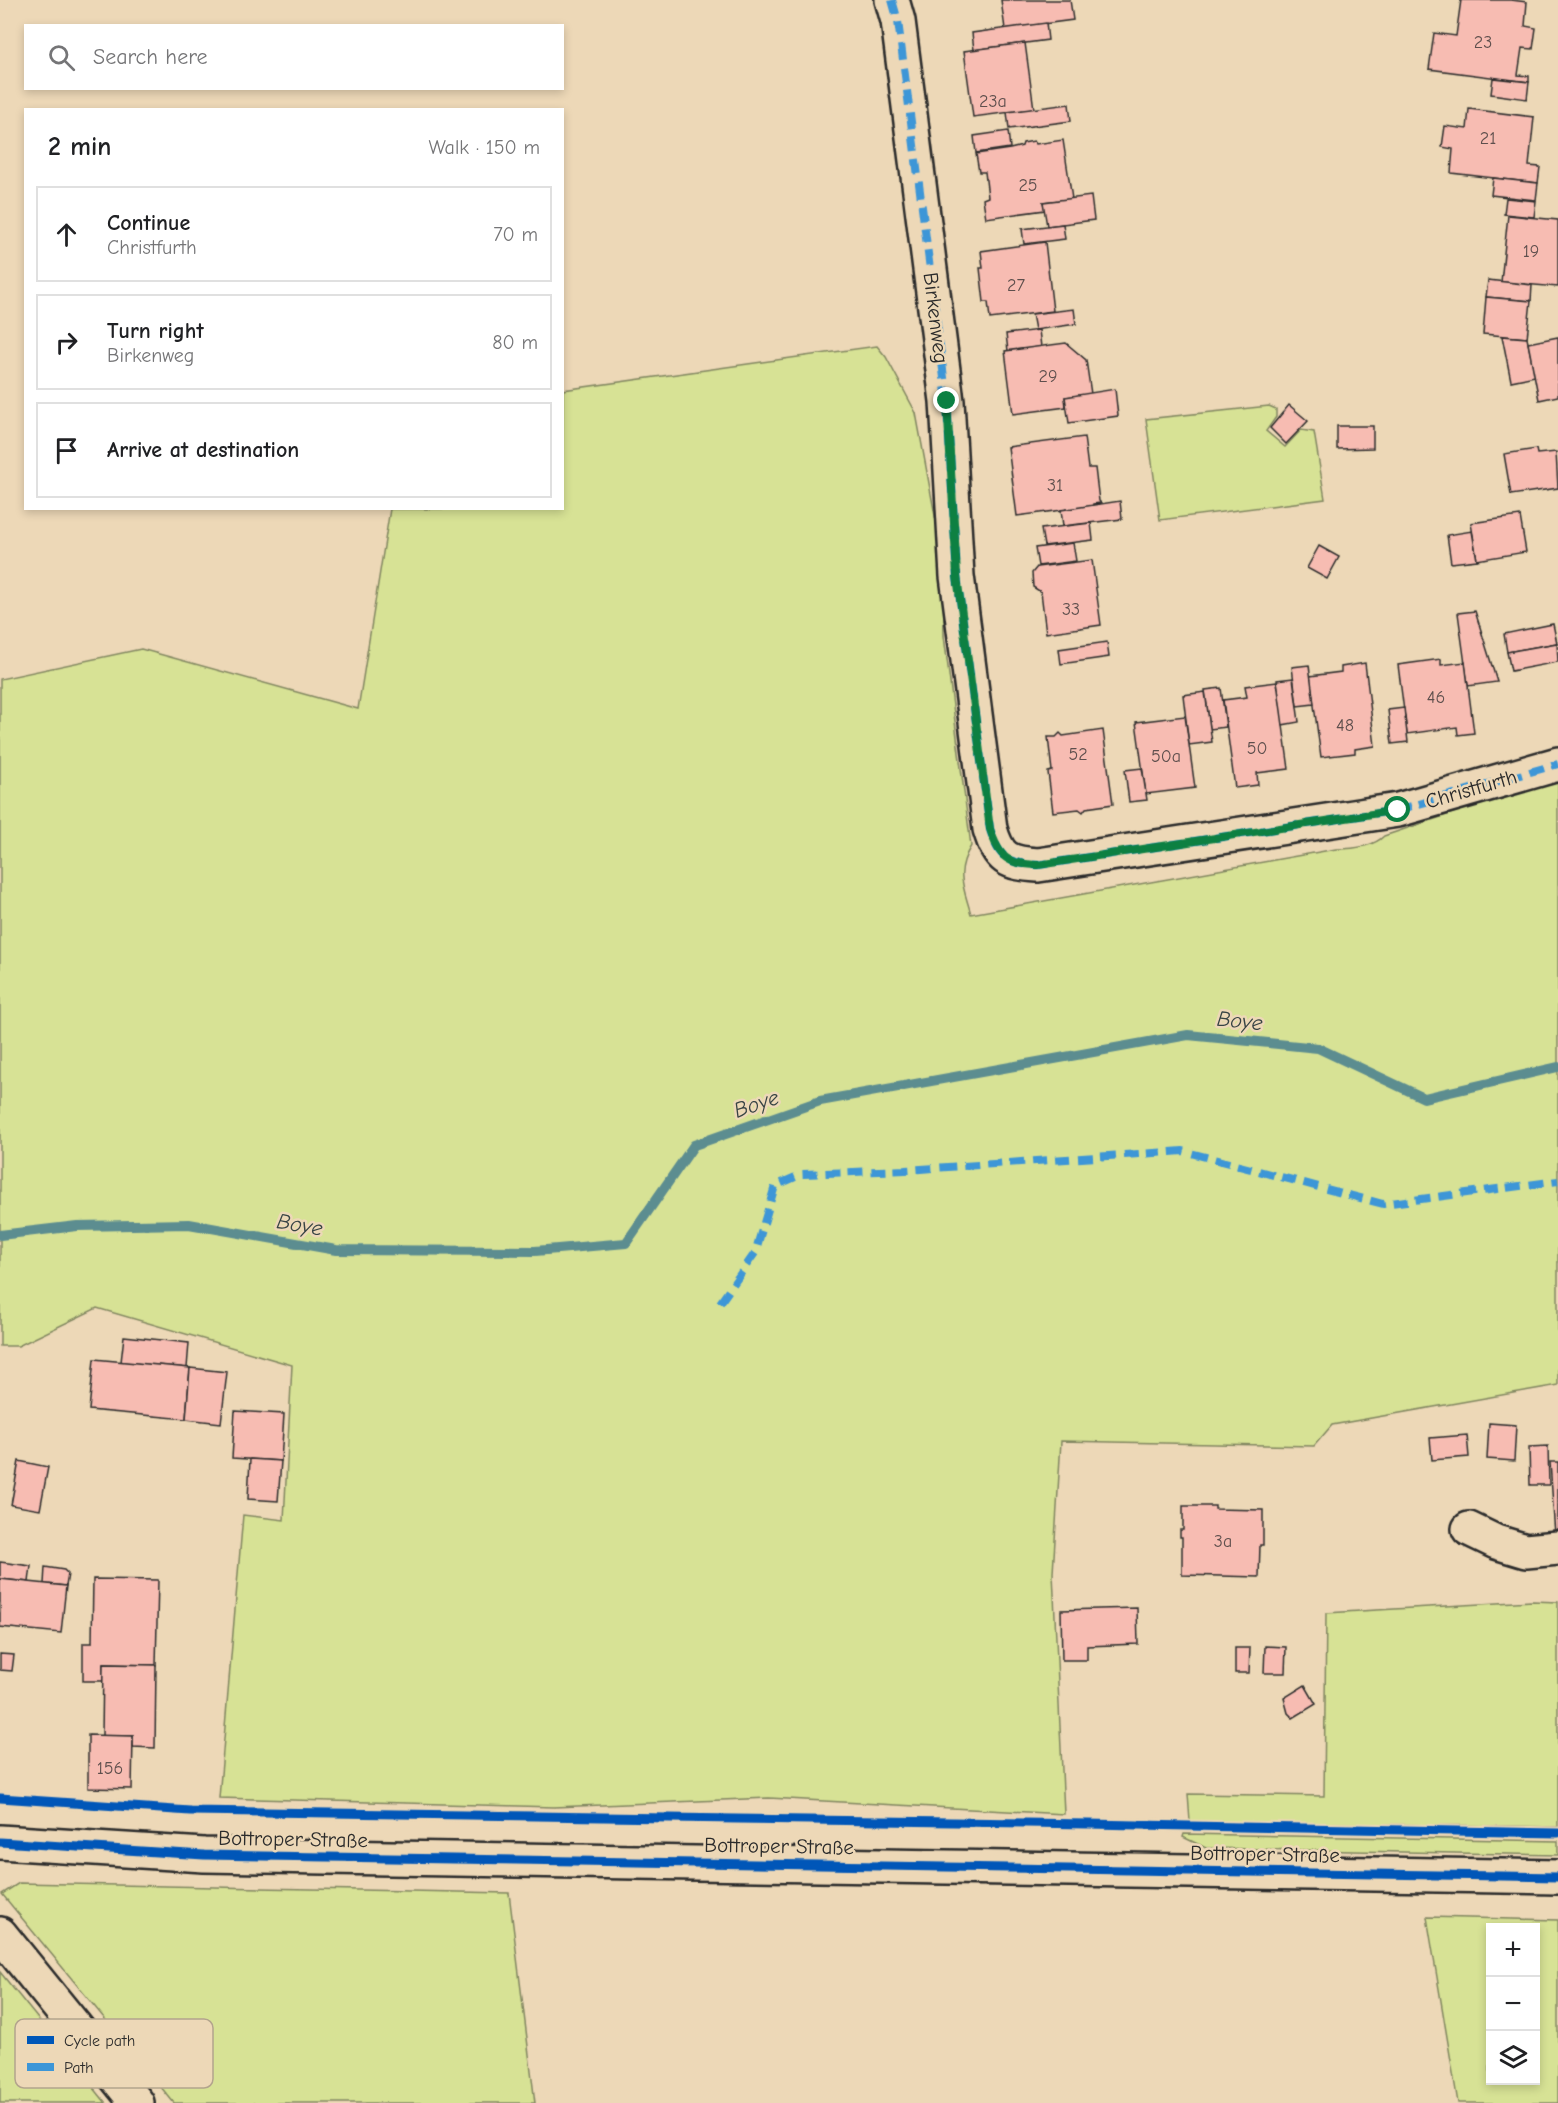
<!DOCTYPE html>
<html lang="en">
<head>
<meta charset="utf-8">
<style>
	:root { --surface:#fff; --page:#f2f2f2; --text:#202124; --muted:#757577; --line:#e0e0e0 }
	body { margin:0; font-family:"Comic Neue",sans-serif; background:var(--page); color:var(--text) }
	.controls { position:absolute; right:18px; bottom:18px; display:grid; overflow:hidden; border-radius:0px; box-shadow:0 3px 9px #0003 }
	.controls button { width:54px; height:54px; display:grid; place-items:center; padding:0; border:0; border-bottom:2px solid var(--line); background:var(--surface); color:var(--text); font:30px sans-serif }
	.stop { position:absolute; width:18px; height:18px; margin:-14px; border:4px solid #0b8043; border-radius:50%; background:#fff }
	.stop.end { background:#0b8043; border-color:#fff; box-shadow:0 2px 6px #0008 }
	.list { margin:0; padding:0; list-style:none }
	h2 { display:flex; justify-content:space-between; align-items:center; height:78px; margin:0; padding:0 24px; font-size:26px }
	h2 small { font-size:20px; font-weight:400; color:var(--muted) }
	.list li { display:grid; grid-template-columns:39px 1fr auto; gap:18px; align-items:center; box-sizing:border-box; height:96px; margin:0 12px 12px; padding:0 12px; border:2px solid var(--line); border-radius:0px }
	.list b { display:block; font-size:22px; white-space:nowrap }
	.list p { margin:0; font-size:20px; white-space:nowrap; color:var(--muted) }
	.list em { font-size:20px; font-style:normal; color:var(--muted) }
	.icon { flex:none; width:33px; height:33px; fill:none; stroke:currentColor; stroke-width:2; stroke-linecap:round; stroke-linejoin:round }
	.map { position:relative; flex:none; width:1558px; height:2103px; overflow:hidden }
	.search { position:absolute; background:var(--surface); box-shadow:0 3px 9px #0003; left:24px; top:24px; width:540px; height:66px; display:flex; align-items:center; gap:15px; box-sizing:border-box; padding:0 21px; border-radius:0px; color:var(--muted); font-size:22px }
	.panel { position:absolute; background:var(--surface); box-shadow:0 3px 9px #0003; left:24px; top:108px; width:540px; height:402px; border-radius:0px }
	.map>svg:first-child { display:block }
	.green { fill:#d7e295; stroke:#818660; stroke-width:1.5; fill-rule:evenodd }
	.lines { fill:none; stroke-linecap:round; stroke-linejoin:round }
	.stream { stroke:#5c8d90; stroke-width:10 }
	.building { fill:#f7bcb2; stroke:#2b2b2b; stroke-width:1.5 }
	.minor-casing { stroke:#2b2b2b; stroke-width:38 }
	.major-casing { stroke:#2b2b2b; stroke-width:38 }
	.minor { stroke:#edd8b7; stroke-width:33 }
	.major { stroke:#edd8b7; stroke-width:33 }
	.quiet { stroke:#3c96d7; stroke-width:8; stroke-dasharray:15 8; stroke-linecap:butt }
	.cycleway-casing { stroke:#edd8b7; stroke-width:13 }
	.cycleway { stroke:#0057b8; stroke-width:9 }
	.route { stroke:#0b8043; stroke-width:8 }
	.labels { text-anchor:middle; stroke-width:5; stroke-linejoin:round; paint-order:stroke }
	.number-label { font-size:18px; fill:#5e4f4d }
	.street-label { font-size:21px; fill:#2b2b2b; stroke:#edd8b7 }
	.water-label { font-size:22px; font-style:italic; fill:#374344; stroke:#edd8b7 }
	.key { fill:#edd8b7; stroke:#b3a48d; stroke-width:1.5 }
	.key-label { font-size:16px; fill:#2b2b2b }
</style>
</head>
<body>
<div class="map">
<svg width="1558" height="2103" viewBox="0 0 1558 2103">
	<rect width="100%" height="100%" fill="#edd8b7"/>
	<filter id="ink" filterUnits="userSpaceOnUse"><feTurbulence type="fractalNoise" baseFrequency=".0167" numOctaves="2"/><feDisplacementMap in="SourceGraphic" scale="12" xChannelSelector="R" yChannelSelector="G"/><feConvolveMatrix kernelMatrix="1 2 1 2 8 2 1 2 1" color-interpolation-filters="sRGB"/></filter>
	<g filter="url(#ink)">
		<g class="green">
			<path d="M 877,346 L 886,357 L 916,413 L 943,559 L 944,636 L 971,846 C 955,872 963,886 971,914 L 1336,849 C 1351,849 1373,847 1384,836 L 1558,778 L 1558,1385 L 1332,1425 L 1314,1446 L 1061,1441 L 1053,1573 L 1064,1814 L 769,1798 L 554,1807 L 219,1798 L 243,1515 L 284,1520 L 292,1365 L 97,1308 L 18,1346 L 0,1346 L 0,679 L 141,649 L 358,709 L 390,509 L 562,508 L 563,390 Z"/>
			<path d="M 1269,406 L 1276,409 L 1276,417 L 1266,431 L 1285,447 L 1301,430 L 1314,432 L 1325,499 L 1160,520 L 1146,419 Z"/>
			<path d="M 1532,1601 L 1558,1602 L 1558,1827 L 1190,1821 L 1188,1794 L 1324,1796 L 1326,1613 Z"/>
			<path d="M 1184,1834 L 1558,1841 L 1558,1855 L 1206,1848 L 1183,1837 Z"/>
			<path d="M 19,1883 L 509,1893 L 535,2103 L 174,2103 L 2,1894 Z"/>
			<path d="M 1427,1917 L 1558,1920 L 1558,2103 L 1458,2103 ZM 1490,1928 L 1536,1928 L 1536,2080 L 1490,2080 Z"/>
			<path d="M 0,1972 L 106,2103 L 0,2103 Z"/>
		</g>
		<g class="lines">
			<path class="stream" d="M 0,1235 L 77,1226 L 189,1224 L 336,1250 L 535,1251 L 626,1243 L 694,1145 L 820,1101 L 1188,1035 L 1318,1048 L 1424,1098 L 1558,1067"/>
		</g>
		<g class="building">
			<path d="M 1001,0 L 1070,0 L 1073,20 L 1005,29 Z"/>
			<path d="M 1461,0 L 1511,0 L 1527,2 L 1525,26 L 1536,28 L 1533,49 L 1522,48 L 1518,75 L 1529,76 L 1529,82 L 1429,69 L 1434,33 L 1456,36 Z"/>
			<path d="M 1046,23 L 1048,40 L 974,50 L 972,33 Z"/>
			<path d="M 1025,43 L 1034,109 L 973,117 L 964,51 Z"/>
			<path d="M 1493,78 L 1529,82 L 1527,99 L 1491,94 Z"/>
			<path d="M 1069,104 L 1071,121 L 1009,129 L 1007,112 Z"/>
			<path d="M 1469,109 L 1534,117 L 1529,166 L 1540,167 L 1538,183 L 1451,173 L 1453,149 L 1442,147 L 1445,126 L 1467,129 Z"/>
			<path d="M 1008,131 L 1010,148 L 976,153 L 974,136 Z"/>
			<path d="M 1063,140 L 1072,199 L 1043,202 L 1045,210 L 986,218 L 983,199 L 988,197 L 985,172 L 979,172 L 976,154 L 1010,149 L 1022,146 L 1023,143 L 1034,141 L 1036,144 Z"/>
			<path d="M 1493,178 L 1538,183 L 1536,200 L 1491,195 Z"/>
			<path d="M 1091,196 L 1094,220 L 1047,226 L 1043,202 Z"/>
			<path d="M 1506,198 L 1536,201 L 1534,217 L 1504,214 Z"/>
			<path d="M 1508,215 L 1558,220 L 1558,287 L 1501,282 Z"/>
			<path d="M 1063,224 L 1065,239 L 1024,244 L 1022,229 Z"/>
			<path d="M 1045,242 L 1053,311 L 990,319 L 988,302 L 984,302 L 980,268 L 983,268 L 981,251 Z"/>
			<path d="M 1488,280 L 1532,285 L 1531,301 L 1486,297 Z"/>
			<path d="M 1486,297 L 1531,301 L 1527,338 L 1483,334 Z"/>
			<path d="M 1074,309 L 1076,324 L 1035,330 L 1032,314 Z"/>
			<path d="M 1039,330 L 1041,347 L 1008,351 L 1006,334 Z"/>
			<path d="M 1502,336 L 1527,338 L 1535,376 L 1511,381 Z"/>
			<path d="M 1558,337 L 1558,396 L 1539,400 L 1528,343 Z"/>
			<path d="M 1066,343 L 1086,360 L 1091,394 L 1065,397 L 1066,407 L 1013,414 L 1005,351 Z"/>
			<path d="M 1115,389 L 1118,416 L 1069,423 L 1065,397 Z"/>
			<path d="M 1289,405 L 1308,421 L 1286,444 L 1270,428 Z"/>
			<path d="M 1337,426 L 1373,426 L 1373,448 L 1337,449 Z"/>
			<path d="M 1084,437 L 1088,468 L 1095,468 L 1099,501 L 1101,503 L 1093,504 L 1093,506 L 1017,516 L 1008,447 Z"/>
			<path d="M 1536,449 L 1537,454 L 1556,452 L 1558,488 L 1511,495 L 1504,454 Z"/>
			<path d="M 1120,501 L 1122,519 L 1063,526 L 1061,510 Z"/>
			<path d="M 1520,516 L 1526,552 L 1477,560 L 1471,523 Z"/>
			<path d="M 1091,523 L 1093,540 L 1044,546 L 1041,529 Z"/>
			<path d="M 1472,531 L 1477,560 L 1451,563 L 1447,535 Z"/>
			<path d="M 1073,543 L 1076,561 L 1038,566 L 1035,548 Z"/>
			<path d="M 1319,546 L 1339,557 L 1327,579 L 1307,568 Z"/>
			<path d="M 1092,560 L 1101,625 L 1046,633 L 1041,592 L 1033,587 L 1032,573 L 1037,567 Z"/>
			<path d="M 1475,611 L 1497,682 L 1468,686 L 1458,613 Z"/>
			<path d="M 1553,624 L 1557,643 L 1507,652 L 1504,634 Z"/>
			<path d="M 1107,642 L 1109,657 L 1061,664 L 1059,649 Z"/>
			<path d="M 1557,643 L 1558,662 L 1511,671 L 1507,652 Z"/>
			<path d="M 1441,659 L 1441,665 L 1465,662 L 1474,733 L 1458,735 L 1457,727 L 1407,734 L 1398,665 Z"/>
			<path d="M 1365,663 L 1375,746 L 1355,749 L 1355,753 L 1321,757 L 1310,676 L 1341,672 L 1341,667 Z"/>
			<path d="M 1309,665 L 1314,704 L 1297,706 L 1292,667 Z"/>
			<path d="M 1293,678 L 1299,722 L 1282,725 L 1277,680 Z"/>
			<path d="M 1277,682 L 1289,769 L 1257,773 L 1258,785 L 1235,788 L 1223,700 L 1247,697 L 1245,686 Z"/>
			<path d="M 1221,688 L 1226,727 L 1210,729 L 1205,690 Z"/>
			<path d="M 1205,692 L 1212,742 L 1189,745 L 1183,695 Z"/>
			<path d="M 1404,708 L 1408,742 L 1392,744 L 1388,710 Z"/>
			<path d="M 1185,716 L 1195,788 L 1146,794 L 1136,722 Z"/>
			<path d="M 1103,730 L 1113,804 L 1086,808 L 1083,812 L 1079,809 L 1053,812 L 1048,772 L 1052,771 L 1048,737 L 1056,737 L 1060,733 L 1063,736 Z"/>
			<path d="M 1142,768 L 1147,800 L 1129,802 L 1125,770 Z"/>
			<path d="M 124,1336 L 189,1343 L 187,1368 L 121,1362 Z"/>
			<path d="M 94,1359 L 190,1368 L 186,1419 L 89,1410 Z"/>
			<path d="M 190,1368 L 227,1372 L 221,1423 L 186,1419 Z"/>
			<path d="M 235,1411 L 284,1414 L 281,1461 L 232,1458 Z"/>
			<path d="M 1489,1423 L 1516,1425 L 1514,1461 L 1487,1459 Z"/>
			<path d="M 1467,1435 L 1469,1457 L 1432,1460 L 1430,1438 Z"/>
			<path d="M 1548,1446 L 1549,1485 L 1530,1485 L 1529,1447 Z"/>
			<path d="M 250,1459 L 281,1461 L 278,1501 L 248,1499 Z"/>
			<path d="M 19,1461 L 48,1467 L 40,1510 L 11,1505 Z"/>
			<path d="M 1550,1462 L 1558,1462 L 1558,1535 L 1555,1535 Z"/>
			<path d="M 1183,1506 L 1215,1506 L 1215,1509 L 1263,1510 L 1263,1545 L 1260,1545 L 1259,1577 L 1182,1575 L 1182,1537 L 1180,1537 L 1180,1530 L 1183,1530 Z"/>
			<path d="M 0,1562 L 31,1566 L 29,1582 L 0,1579 Z"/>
			<path d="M 45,1567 L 64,1570 L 68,1574 L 66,1586 L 44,1584 Z"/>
			<path d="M 0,1579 L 66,1586 L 61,1633 L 0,1627 Z"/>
			<path d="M 93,1579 L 158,1580 L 156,1665 L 103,1664 L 103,1681 L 83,1681 L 83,1643 L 92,1643 Z"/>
			<path d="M 1137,1608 L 1138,1644 L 1087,1646 L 1087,1660 L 1062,1660 L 1061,1610 Z"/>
			<path d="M 1265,1646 L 1286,1647 L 1285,1673 L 1264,1673 Z"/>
			<path d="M 1235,1648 L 1250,1648 L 1249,1673 L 1235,1673 Z"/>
			<path d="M 0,1654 L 14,1655 L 12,1671 L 0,1670 Z"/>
			<path d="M 103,1664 L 156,1665 L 155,1748 L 133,1747 L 133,1736 L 102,1736 Z"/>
			<path d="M 1305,1685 L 1316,1704 L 1293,1718 L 1288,1713 L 1284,1698 Z"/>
			<path d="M 88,1735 L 133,1736 L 132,1789 L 88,1788 Z"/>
		</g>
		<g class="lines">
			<g class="minor-casing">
				<g id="minor">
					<path d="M 892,0 L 898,21 L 947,401 L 957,576 L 990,829 C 999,859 1007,863 1038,865 L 1398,810 L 1558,764"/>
					<path d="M 1469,1529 L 1496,1542 L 1526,1551 L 1558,1548"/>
					<path d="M 0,1934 L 137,2103"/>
				</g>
			</g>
			<g class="major-casing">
				<path id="major" d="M 0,1842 L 204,1855 L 1558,1877"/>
			</g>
			<use href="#minor" class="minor"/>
			<use href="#major" class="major"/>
			<g class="quiet">
				<path d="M 892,0 L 898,21 L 947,401 L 957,576 L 990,829 C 999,859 1007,863 1038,865 L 1398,810 L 1558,764"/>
				<path d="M 720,1303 L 755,1253 L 775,1186 L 802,1174 L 905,1170 L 1183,1151 L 1383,1204 L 1558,1181"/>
			</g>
			<g class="cycleway-casing">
				<g id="cycleway">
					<path d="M 0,1798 L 190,1811 L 1088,1824 L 1558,1833"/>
					<path d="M 0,1842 L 204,1855 L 1558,1877"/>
				</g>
			</g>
			<use href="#cycleway" class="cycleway"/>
		</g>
	</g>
	<g class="lines" filter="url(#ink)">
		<path class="route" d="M 947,401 L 957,576 L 990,829 C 1000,859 1007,864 1038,865 L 1398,810"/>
	</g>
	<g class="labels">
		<g class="number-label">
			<text x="1483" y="48">23</text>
			<text x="993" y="107">23a</text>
			<text x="1488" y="144">21</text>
			<text x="1028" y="191">25</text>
			<text x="1531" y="257">19</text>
			<text x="1016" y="291">27</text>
			<text x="1048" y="382">29</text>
			<text x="1055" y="491">31</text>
			<text x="1071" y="615">33</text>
			<text x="1436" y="703">46</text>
			<text x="1345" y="731">48</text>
			<text x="1257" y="754">50</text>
			<text x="1078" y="760">52</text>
			<text x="1166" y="762">50a</text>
			<text x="1223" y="1547">3a</text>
			<text x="110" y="1774">156</text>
		</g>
		<g class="street-label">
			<text transform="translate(936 318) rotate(83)" y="7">Birkenweg</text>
			<text transform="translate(1471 789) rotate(-16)" y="7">Christfurth</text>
			<text transform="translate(293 1839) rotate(1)" y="7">Bottroper Straße</text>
			<text transform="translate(779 1846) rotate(1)" y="7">Bottroper Straße</text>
			<text transform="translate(1265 1854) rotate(1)" y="7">Bottroper Straße</text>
		</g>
		<g class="water-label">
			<text transform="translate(1240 1020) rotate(6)" y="8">Boye</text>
			<text transform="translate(756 1103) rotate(-19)" y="8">Boye</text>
			<text transform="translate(300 1224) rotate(10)" y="8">Boye</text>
		</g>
	</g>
	<rect x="15" y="2019" width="198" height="69" rx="9" class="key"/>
	<rect x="27" y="2036" width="27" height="8" fill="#0057b8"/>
	<rect x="27" y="2063" width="27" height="8" fill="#3c96d7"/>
	<g class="key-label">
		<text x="64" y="2046">Cycle path</text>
		<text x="64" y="2073">Path</text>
	</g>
</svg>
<div class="controls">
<button>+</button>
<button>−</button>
<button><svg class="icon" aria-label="layers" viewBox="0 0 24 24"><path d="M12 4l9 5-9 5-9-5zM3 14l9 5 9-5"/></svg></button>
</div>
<div class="stop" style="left:1398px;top:810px"></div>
<div class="stop end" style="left:947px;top:401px"></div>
<div class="search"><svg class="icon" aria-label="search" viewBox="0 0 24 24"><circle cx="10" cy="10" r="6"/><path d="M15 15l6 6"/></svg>Search here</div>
<section class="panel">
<h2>2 min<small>Walk · 150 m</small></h2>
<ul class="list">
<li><svg class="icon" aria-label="ahead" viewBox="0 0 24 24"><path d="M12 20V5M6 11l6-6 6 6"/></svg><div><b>Continue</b><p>Christfurth</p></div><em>70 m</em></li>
<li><svg class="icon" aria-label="right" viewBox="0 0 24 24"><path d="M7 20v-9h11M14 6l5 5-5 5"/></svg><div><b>Turn right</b><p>Birkenweg</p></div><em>80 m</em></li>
<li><svg class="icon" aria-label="arrive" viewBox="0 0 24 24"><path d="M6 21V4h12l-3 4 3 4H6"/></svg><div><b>Arrive at destination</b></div></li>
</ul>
</section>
</div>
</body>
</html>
